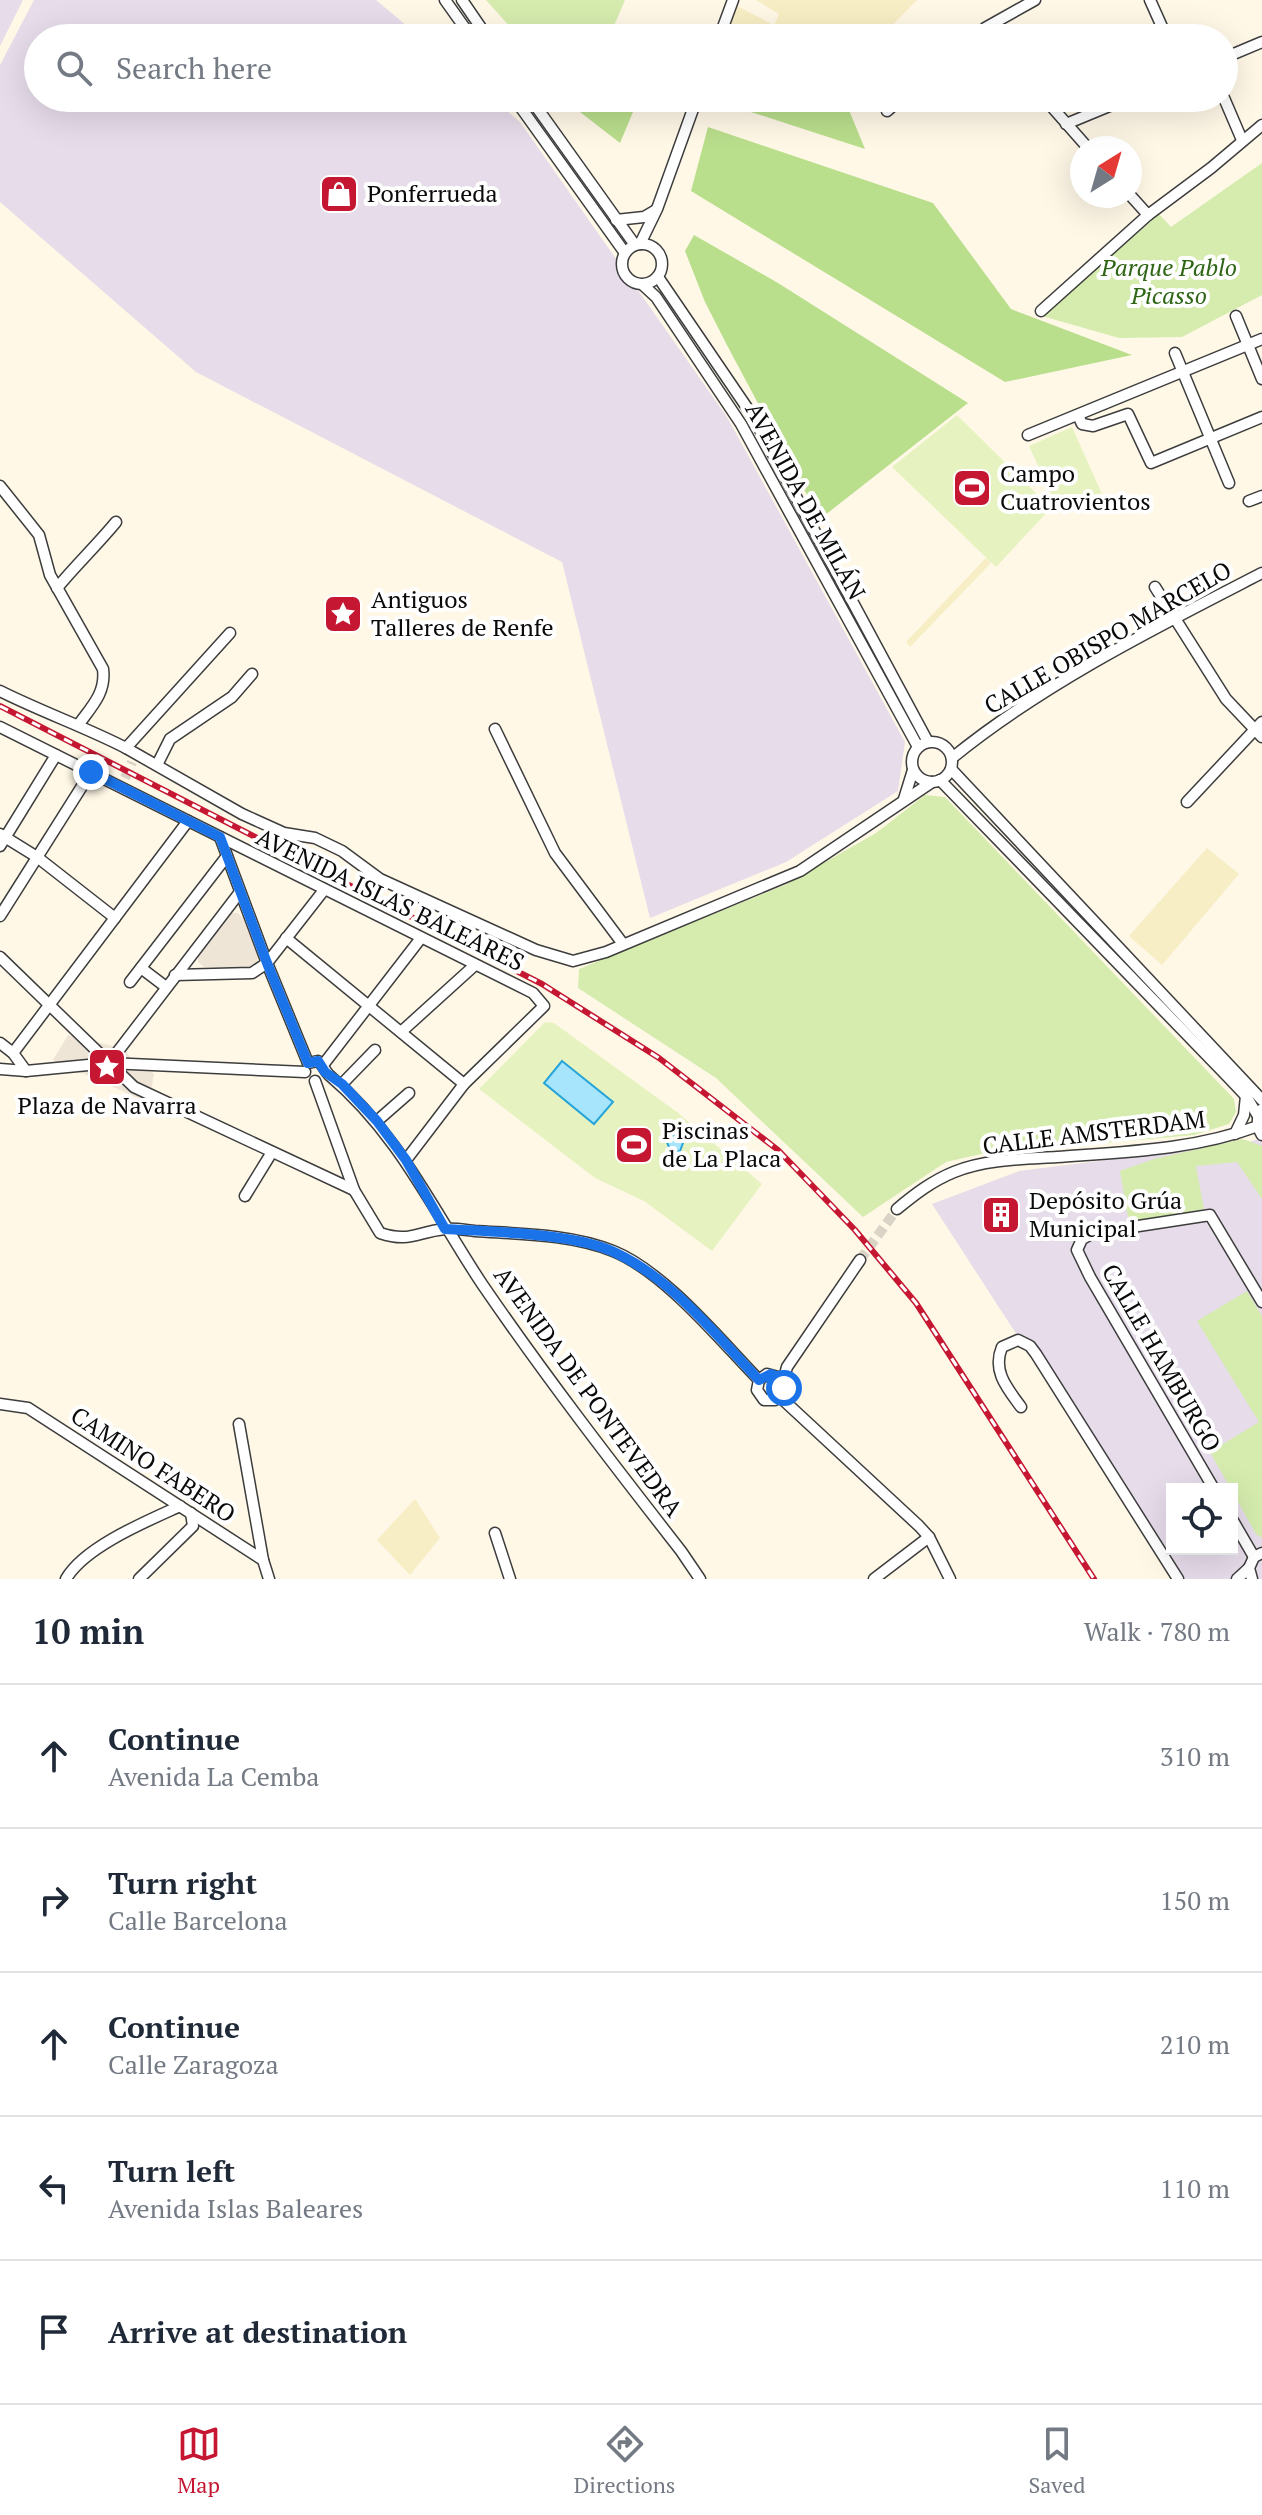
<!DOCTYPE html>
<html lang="en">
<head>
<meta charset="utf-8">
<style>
	:root { --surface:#fff; --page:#f2f2f3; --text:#1f2937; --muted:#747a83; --line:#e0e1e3; --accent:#c51732 }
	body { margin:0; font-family:"PT Serif",serif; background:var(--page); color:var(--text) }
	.controls { position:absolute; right:24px; bottom:24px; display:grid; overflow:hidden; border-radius:0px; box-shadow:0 8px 32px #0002 }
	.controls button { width:72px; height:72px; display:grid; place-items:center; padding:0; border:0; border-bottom:2px solid var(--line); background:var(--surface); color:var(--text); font:40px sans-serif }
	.compass { position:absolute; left:1070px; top:136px; width:72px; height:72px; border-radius:50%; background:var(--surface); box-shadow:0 8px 32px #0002; rotate:37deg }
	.stop { position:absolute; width:24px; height:24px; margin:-18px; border:6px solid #1a73e8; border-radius:50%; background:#fff }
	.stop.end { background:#1a73e8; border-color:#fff; box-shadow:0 2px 8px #0008 }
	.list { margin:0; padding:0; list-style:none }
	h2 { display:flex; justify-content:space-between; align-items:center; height:104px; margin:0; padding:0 32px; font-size:34px }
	h2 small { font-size:26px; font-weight:400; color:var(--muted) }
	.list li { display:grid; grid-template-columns:52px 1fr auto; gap:24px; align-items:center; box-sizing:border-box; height:144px; padding:0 32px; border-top:2px solid var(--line) }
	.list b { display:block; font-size:30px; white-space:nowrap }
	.list p { margin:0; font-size:26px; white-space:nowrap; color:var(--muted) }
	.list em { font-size:26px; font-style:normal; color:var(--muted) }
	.icon { flex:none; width:44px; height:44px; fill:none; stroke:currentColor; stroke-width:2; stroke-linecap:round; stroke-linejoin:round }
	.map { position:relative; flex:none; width:1262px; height:1579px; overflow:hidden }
	.search { position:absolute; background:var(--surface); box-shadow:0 8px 32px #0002; left:24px; right:24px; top:24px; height:88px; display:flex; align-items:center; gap:20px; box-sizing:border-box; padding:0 28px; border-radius:44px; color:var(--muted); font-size:30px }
	.sheet { height:824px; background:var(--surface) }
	nav { display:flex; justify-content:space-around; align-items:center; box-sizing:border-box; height:112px; border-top:2px solid var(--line); background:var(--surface); font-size:22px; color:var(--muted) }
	nav a { display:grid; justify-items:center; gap:4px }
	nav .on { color:var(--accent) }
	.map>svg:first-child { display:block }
	.industrial { fill:#e7dcea; fill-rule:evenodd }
	.farmland { fill:#f7eec5 }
	.green { fill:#d5ecae }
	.forest { fill:#b9de8c }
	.pitch { fill:#e6f3c0 }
	.plaza { fill:#eee5d7 }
	.water { fill:#a6e5fc; stroke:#27a5d9; stroke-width:2 }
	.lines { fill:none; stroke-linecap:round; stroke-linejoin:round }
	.minor-tunnel { stroke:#dad4c6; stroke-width:10; stroke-dasharray:10 5; stroke-linecap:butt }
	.minor-casing { stroke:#3d3d3d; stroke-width:13 }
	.minor { stroke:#fff; stroke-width:10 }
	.rail-casing { stroke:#c51732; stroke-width:6 }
	.rail { stroke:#fff; stroke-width:3; stroke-dasharray:9; stroke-linecap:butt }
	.route { stroke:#1a73e8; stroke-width:10 }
	.labels { text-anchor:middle; stroke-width:8; stroke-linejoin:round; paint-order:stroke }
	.poi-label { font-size:24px; fill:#0a0a0a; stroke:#fff; text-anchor:start }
	.park-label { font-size:24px; font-style:italic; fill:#2f6616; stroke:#fff }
	.street-label { font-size:24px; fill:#0a0a0a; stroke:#fff }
</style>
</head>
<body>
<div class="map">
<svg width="1262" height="1579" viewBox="0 0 1262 1579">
	<rect width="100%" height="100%" fill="#fff8e7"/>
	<g class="industrial">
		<path d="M 0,0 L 23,0 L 0,46 Z"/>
		<path d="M 34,0 L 376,0 L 421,38 L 38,38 L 38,98 L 492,98 L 520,122 L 727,417 L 905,742 L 898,791 L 786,862 L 650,918 L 562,562 L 196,372 L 0,202 L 0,65 Z"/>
		<path d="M 1262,1138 L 1262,1579 L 1175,1579 L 932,1204 L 1019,1171 L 1249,1142 ZM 1172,1489 L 1232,1489 L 1232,1549 L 1172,1549 Z"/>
	</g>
	<g class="farmland">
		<path d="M 756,0 L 917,0 L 880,38 L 726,38 L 737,6 L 774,25 L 779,14 Z"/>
		<path d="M 986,558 L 991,563 L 910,647 L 906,642 Z"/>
		<path d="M 1207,848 L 1239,874 L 1162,965 L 1129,936 Z"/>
		<path d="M 415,1499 L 440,1538 L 410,1575 L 377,1540 Z"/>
	</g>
	<g class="green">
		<path d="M 486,0 L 625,0 L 610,35 L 520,38 Z"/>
		<path d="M 1262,163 L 1262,295 L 1182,337 L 1119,338 L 1042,316 L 1159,214 L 1171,227 Z"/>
		<path d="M 925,795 L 945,797 L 1234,1099 L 1236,1112 L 1229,1124 L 1194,1135 L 981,1154 L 946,1162 L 863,1217 L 716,1078 L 578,988 L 579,969 L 785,885 L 876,833 Z"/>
		<path d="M 1243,1139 L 1262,1146 L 1262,1199 L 1237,1162 L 1196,1166 L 1204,1209 L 1129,1223 L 1120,1171 L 1154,1159 Z"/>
		<path d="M 1247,1291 L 1262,1316 L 1262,1538 L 1256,1534 L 1210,1452 L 1259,1422 L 1197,1321 Z"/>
	</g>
	<g class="forest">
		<path d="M 562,98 L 634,98 L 638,100 L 620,143 Z"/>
		<path d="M 714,98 L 844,98 L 865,149 L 714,100 Z"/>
		<path d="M 708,127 L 933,203 L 1011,309 L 1132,355 L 1005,382 L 691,191 Z"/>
		<path d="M 694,235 L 778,283 L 968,403 L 820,519 L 729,349 L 705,302 L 685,251 Z"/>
	</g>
	<g class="pitch">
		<path d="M 957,415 L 1051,508 L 996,567 L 892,467 Z"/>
		<path d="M 1072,427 L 1102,494 L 1060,513 L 1029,446 Z"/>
		<path d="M 545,1022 L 554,1023 L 677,1112 L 762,1184 L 712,1251 L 644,1201 L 595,1178 L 479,1089 Z"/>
	</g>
	<g class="plaza">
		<path d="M 232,913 L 238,913 L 243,918 L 258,957 L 257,964 L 252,968 L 204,967 L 198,962 L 198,956 Z"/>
		<path d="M 68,1035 L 125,1049 L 130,1058 L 154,1074 L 149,1103 L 53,1060 Z"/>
	</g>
	<g class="water">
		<path d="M 562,1061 L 613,1102 L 594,1124 L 544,1083 Z"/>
		<path d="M 663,1133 L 681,1137 L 683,1143 L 680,1151 L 676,1152 L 669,1147 Z"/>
	</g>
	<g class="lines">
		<g class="minor-tunnel">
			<path d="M 125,778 L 132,762"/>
			<path d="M 860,1260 L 897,1209"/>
		</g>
		<g class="minor-casing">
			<g id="minor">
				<path d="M 445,0 L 472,38"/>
				<path d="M 462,0 L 488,38"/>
				<path d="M 1150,0 L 1167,38"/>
				<path d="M 719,38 L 733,0"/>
				<path d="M 974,38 L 985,28 L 1035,0"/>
				<path d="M 1224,58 L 1262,42"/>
				<path d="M 514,98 L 625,253"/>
				<path d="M 530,98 L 635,245"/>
				<path d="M 1044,98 L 1088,148"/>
				<path d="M 1224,98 L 1242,140"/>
				<path d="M 887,111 L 902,98"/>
				<path d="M 1066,124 L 1129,98"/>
				<path d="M 1130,195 L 1148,215"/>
				<path d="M 616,220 L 644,217 L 656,210"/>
				<circle cx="642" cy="264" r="20"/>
				<path d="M 640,244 L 657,209 L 697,98"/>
				<path d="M 658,277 L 752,415 L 928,742"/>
				<path d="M 643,285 L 656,297 L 741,424 L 918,747"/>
				<path d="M 1041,311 L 1148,215 L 1211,168 L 1262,125"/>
				<path d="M 1236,316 L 1262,379"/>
				<path d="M 1175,353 L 1229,483"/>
				<path d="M 1078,415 L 1082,424 L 1093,426 L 1128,414 L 1151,463 L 1262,417"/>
				<path d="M 1028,435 L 1262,339"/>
				<path d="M 0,486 L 39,535 L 50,575 L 103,669 C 106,692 93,705 79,724"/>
				<path d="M 1249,501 L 1262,496"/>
				<path d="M 1155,587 L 1226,699 L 1262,737"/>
				<path d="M 57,588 C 76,565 97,545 116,522"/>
				<path d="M 230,633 L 126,748 L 242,814 L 284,833 L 315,838 L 342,851 L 380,879 L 536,950 L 573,961 L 606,952 L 800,871 L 932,782"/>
				<path d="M 0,691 C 42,712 85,727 126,748"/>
				<path d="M 0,727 L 533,993 L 544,1006 L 464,1084 L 406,1160"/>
				<path d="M 495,729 L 555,853 L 623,944"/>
				<circle cx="932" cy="762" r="20"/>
				<path d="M 952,758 C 1044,683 1157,627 1262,573"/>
				<path d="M 157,765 L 170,739 L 232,697 L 252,674"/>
				<path d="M 951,769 L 1262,1100"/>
				<path d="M 940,780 L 1228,1077 L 1246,1096 L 1258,1116"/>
				<path d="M 904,799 L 913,770"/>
				<path d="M 1187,802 L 1262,722"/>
				<path d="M 0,834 L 37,857 L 115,918"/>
				<path d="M 220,837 L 267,963 L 308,1063"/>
				<path d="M 0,846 L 56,755"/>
				<path d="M 0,916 L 91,772"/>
				<path d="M 286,938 L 464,1084"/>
				<path d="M 0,957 L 134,1087 L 354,1190"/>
				<path d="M 141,968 L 166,987"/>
				<path d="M 175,975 L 252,973 L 267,963 L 324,890"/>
				<path d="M 130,982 L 227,856"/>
				<path d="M 401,1032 L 475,965"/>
				<path d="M 0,1043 L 13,1053 L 26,1071"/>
				<path d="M 13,1053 L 188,821"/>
				<path d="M 109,1063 L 240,892"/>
				<path d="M 308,1063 L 318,1061 C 324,1066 324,1070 329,1075 C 399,1134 433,1210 482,1284 C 545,1376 613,1464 681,1551 L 700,1579"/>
				<path d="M 323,1065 L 421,938"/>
				<path d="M 0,1069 L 26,1071 L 109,1063 L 305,1072"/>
				<path d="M 315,1081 L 354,1190 L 380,1233 C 410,1243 416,1232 445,1229 C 454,1228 465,1230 475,1231 C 520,1234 571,1234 613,1251 C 665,1272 720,1340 759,1380"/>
				<path d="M 342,1084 L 375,1050"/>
				<path d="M 1262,1109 C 1256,1117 1257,1127 1262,1135"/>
				<path d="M 377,1121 L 409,1093"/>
				<path d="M 1235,1134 L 1244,1115 L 1246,1096"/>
				<path d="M 245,1196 L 272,1152"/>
				<path d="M 897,1209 C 915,1194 932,1181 954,1172 C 986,1159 1024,1159 1057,1157 C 1125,1152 1194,1150 1258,1126"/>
				<path d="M 759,1380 L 767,1374 L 778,1377 L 784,1388 L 780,1397"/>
				<path d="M 759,1380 L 757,1390 L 764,1400 L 775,1400 L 780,1397"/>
				<path d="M 783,1382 L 787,1367 L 860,1260"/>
				<path d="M 780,1397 L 919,1526 L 929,1537 L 950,1579"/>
				<path d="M 0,1404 L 28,1408 L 263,1560 L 269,1579"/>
				<path d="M 1021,1407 C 1007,1388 992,1371 1002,1347 L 1018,1340 L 1030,1346 L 1036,1354 L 1178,1579"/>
				<path d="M 239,1424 L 263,1560"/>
				<path d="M 1214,1489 L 1090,1277 L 1077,1250 L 1082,1239 L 1093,1233 L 1210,1215 L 1262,1302"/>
				<path d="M 1232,1519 L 1254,1557"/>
				<path d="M 495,1533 L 510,1579"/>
				<path d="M 66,1579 C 84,1547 147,1521 180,1506"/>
				<path d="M 139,1579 L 193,1526 L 191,1513"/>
				<path d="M 874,1579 L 929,1537"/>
				<path d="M 1237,1579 L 1249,1568"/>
				<path d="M 1252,1579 L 1249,1568 L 1254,1557 L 1262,1553"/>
			</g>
		</g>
		<use href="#minor" class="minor"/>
		<g class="rail-casing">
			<path id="rail" d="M 0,706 L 542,984 L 659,1058 L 778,1150 L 855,1230 L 916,1303 L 1094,1579"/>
		</g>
		<use href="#rail" class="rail"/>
	</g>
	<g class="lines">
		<path class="route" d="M 91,772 L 220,837 L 267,963 L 308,1063 L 318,1061 L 325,1072 L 342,1084 L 377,1121 L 406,1160 L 445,1229 C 492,1232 576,1233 616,1253 C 673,1280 716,1335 759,1380 L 771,1374 L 778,1377 L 784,1388"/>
	</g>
	<defs>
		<g id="shop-square" transform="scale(2)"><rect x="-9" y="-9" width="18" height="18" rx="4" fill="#c51732" stroke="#fff"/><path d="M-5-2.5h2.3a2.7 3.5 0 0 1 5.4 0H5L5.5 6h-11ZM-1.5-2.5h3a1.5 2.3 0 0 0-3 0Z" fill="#fff"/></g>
		<g id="stadium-square" transform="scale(2)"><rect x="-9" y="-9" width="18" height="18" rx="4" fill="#c51732" stroke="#fff"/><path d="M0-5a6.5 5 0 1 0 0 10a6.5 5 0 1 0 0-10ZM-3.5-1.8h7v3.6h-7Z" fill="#fff"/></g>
		<g id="sight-square" transform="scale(2)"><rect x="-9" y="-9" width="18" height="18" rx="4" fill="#c51732" stroke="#fff"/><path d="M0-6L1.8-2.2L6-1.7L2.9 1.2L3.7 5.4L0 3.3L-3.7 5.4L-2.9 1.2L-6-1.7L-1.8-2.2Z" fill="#fff"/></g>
		<g id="building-square" transform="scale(2)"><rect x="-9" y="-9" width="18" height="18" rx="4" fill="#c51732" stroke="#fff"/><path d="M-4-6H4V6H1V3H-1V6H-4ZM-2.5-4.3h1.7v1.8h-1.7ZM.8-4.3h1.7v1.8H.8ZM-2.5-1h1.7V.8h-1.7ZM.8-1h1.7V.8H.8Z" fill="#fff"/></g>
	</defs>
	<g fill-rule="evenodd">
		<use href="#shop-square" x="339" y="194"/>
		<use href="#stadium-square" x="972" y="488"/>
		<use href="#sight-square" x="343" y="614"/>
		<use href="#sight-square" x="107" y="1067"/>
		<use href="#stadium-square" x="634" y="1145"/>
		<use href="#building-square" x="1001" y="1215"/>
	</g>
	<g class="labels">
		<g class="poi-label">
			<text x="367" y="202">Ponferrueda</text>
			<text x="1000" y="482">Campo<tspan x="1000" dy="28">Cuatrovientos</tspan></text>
			<text x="371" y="608">Antiguos<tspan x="371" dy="28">Talleres de Renfe</tspan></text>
			<text x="107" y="1114" text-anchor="middle">Plaza de Navarra</text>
			<text x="662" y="1139">Piscinas<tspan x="662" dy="28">de La Placa</tspan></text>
			<text x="1029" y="1209">Depósito Grúa<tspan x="1029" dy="28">Municipal</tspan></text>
		</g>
		<g class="park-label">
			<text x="1169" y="276">Parque Pablo<tspan x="1169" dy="28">Picasso</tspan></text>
		</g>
		<g class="street-label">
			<text transform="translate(805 501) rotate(61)" y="8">AVENIDA DE MILÁN</text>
			<text transform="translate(1108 638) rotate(-30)" y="8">CALLE OBISPO MARCELO</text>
			<text transform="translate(390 900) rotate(26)" y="8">AVENIDA ISLAS BALEARES</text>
			<text transform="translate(1094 1133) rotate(-7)" y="8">CALLE AMSTERDAM</text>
			<text transform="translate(1161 1358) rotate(60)" y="8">CALLE HAMBURGO</text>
			<text transform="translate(588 1392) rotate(54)" y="8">AVENIDA DE PONTEVEDRA</text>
			<text transform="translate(153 1465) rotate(33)" y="8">CAMINO FABERO</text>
		</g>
	</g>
</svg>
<div class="controls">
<button><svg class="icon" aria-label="locate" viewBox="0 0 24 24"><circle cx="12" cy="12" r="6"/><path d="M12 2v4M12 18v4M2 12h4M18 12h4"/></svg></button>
</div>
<svg class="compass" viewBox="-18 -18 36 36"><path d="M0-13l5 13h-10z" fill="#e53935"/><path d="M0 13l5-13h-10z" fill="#747a83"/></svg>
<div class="stop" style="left:784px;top:1388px"></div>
<div class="stop end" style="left:91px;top:772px"></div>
<div class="search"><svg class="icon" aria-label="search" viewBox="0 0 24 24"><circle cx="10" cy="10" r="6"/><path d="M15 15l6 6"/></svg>Search here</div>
</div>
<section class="sheet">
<h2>10 min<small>Walk · 780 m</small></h2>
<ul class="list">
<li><svg class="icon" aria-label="ahead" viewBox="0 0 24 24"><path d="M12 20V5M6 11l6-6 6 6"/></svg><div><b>Continue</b><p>Avenida La Cemba</p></div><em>310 m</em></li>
<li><svg class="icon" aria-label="right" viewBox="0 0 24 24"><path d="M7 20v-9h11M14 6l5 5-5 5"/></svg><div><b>Turn right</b><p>Calle Barcelona</p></div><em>150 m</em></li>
<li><svg class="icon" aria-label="ahead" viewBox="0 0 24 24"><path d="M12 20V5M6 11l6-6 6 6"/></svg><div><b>Continue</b><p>Calle Zaragoza</p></div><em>210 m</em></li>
<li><svg class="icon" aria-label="left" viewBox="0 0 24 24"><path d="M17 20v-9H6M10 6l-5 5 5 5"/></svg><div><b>Turn left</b><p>Avenida Islas Baleares</p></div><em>110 m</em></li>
<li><svg class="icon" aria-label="arrive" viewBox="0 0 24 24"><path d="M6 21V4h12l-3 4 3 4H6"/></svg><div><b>Arrive at destination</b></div></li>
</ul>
</section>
<nav>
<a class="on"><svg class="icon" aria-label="map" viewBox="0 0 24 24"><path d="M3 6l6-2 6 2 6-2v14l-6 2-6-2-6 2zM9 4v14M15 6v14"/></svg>Map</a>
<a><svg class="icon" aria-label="directions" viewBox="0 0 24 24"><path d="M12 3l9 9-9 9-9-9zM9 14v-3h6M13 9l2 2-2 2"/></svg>Directions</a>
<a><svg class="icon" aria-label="saved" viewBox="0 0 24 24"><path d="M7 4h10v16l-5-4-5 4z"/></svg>Saved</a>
</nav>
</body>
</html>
